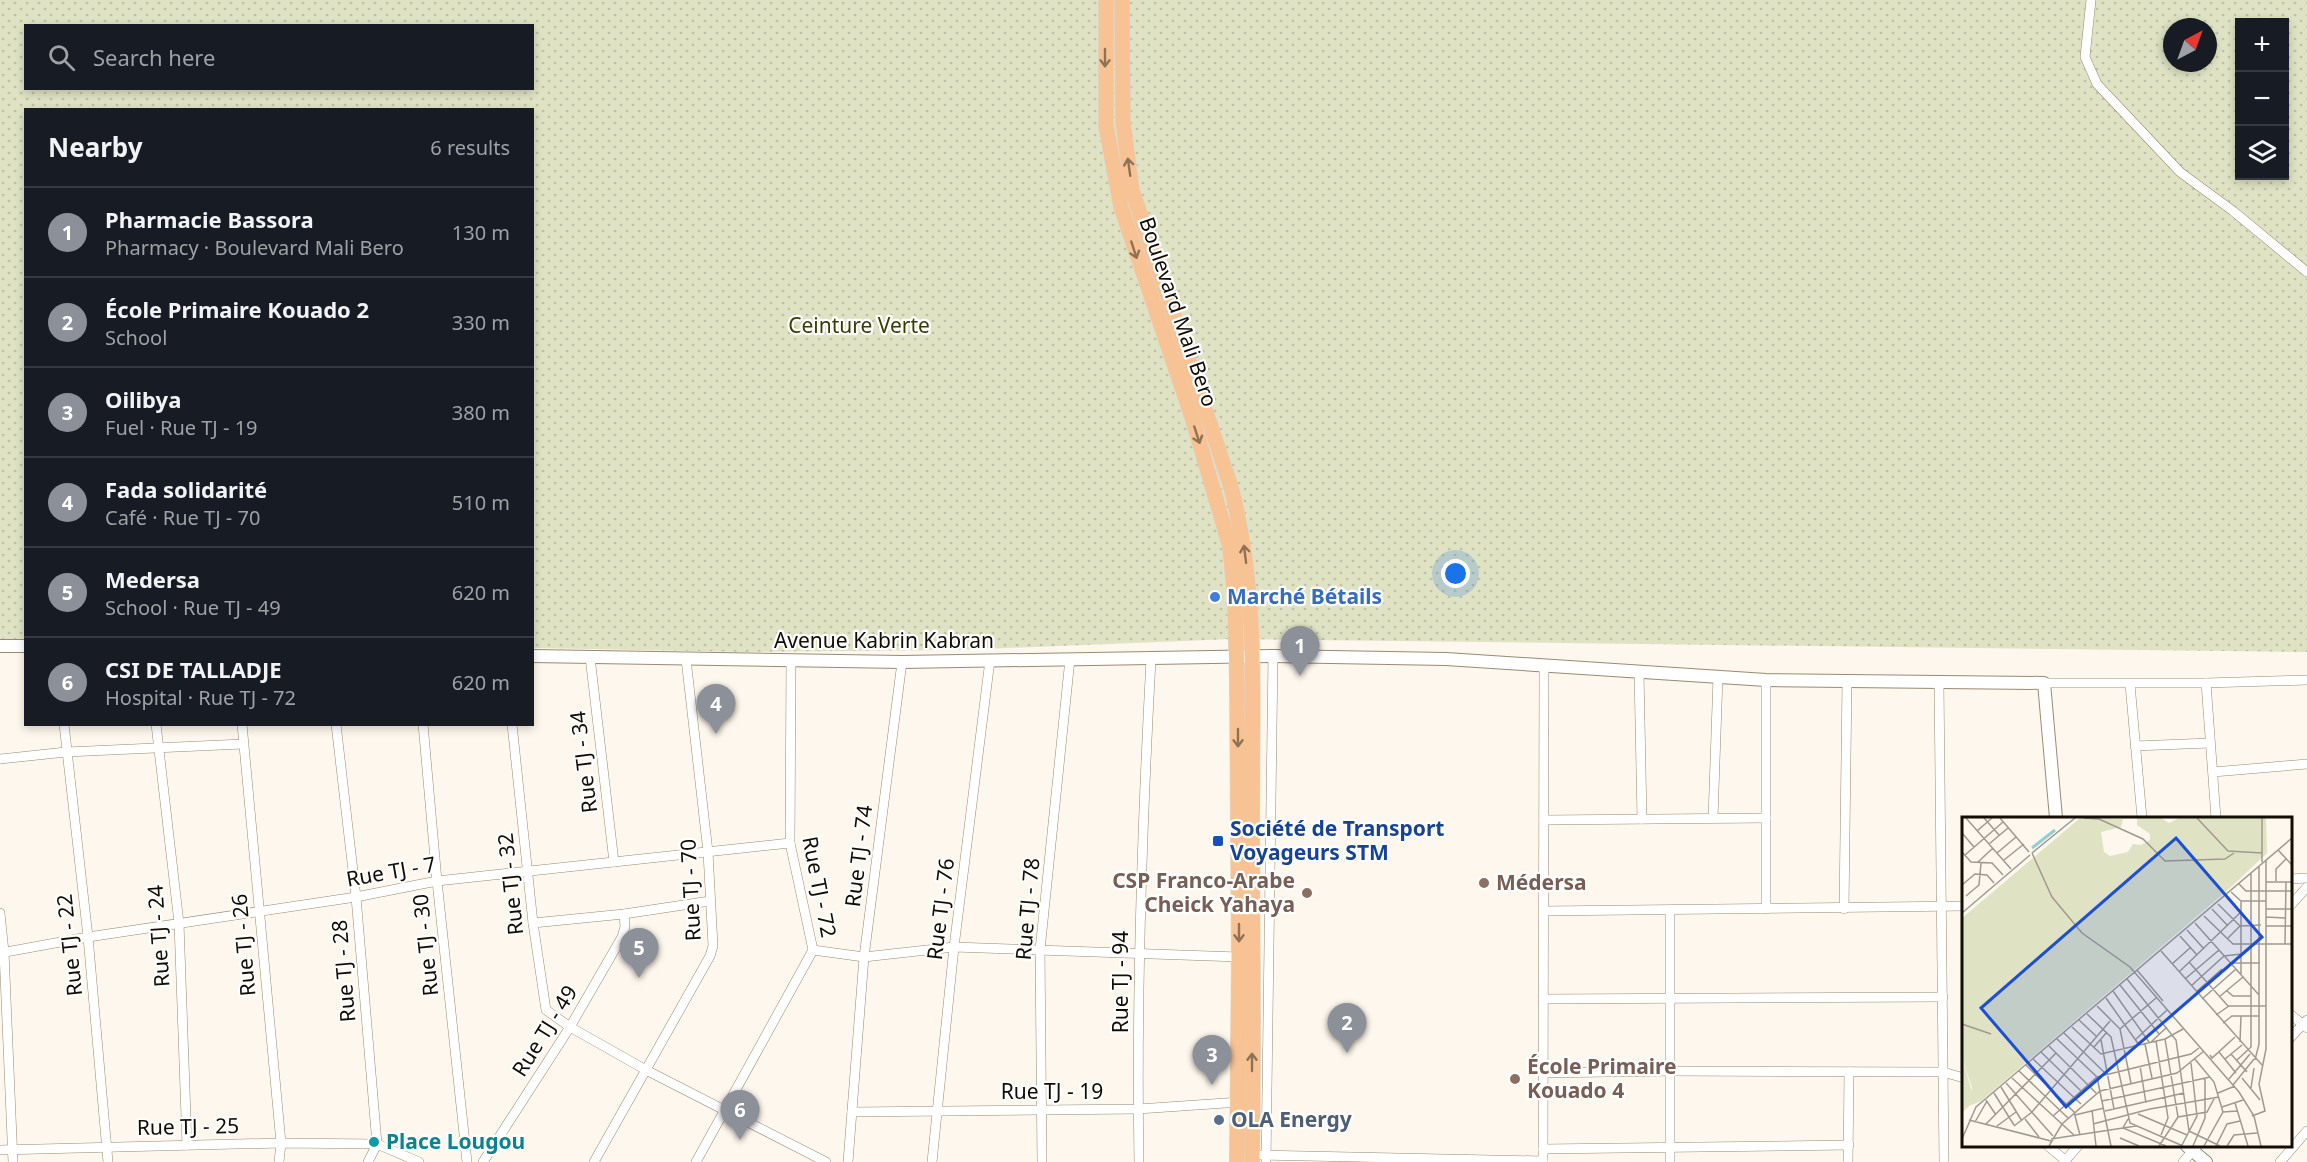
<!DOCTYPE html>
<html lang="en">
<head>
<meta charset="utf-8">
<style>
	:root { --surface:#171b24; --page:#20242c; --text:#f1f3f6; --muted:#9ea1a6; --line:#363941; --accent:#8c9099 }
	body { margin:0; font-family:"Noto Sans",sans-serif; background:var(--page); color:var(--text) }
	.controls { position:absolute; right:18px; top:18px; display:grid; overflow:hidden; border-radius:0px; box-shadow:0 3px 9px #0003 }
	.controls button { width:54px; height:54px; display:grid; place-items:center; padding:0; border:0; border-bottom:2px solid var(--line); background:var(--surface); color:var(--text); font:30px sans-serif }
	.compass { position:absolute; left:2163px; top:18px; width:54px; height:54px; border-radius:50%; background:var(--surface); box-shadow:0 3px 9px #0003; rotate:41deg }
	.you { position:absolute; left:1456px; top:574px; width:21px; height:21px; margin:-15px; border:4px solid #fff; border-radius:50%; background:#1a73e8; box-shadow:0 0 0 9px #1a73e833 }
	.badge { display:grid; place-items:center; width:39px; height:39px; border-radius:50%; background:var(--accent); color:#fff; font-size:20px; font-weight:700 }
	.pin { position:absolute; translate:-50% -50px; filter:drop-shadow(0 2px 3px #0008) }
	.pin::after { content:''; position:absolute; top:32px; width:21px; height:18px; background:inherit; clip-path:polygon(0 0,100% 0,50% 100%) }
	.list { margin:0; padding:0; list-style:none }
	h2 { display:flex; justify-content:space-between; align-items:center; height:78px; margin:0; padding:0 24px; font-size:26px }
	h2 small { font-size:20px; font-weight:400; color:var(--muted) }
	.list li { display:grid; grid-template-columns:39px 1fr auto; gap:18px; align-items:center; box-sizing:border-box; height:90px; padding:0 24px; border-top:2px solid var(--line) }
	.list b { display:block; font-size:22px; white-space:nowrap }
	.list p { margin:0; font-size:20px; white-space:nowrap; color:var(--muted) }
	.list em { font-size:20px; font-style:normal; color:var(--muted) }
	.icon { flex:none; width:33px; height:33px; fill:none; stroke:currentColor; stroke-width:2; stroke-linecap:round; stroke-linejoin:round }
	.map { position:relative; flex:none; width:2307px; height:1162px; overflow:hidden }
	.search { position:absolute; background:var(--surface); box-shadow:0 3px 9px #0003; left:24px; top:24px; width:510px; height:66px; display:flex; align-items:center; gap:15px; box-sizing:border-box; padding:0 21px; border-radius:0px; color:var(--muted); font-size:22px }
	.panel { position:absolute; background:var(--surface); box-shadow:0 3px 9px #0003; left:24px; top:108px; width:510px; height:618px; border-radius:0px }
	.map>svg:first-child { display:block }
	.green { fill:url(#green-dots); fill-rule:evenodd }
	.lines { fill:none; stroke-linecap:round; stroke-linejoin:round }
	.minor-casing { stroke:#998a73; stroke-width:10 }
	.tertiary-casing { stroke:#998a73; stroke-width:14 }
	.primary-casing { stroke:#d9d8d7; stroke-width:16 }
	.minor { stroke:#fff; stroke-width:9 }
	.tertiary { stroke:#fff; stroke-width:12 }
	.primary { stroke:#f8c394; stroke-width:15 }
	.oneway { stroke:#907154 }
	.shop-dot { fill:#3f7fe0; stroke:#fff; stroke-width:2 }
	.transit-dot { fill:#1a4fb4; stroke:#fff; stroke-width:2 }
	.education-dot { fill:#8d6e63; stroke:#fff; stroke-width:2 }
	.service-dot { fill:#5c6f8a; stroke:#fff; stroke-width:2 }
	.culture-dot { fill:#0f9aa8; stroke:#fff; stroke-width:2 }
	.labels { text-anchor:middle; stroke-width:4.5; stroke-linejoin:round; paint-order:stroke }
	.street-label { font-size:21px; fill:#120d05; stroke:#fff }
	.park-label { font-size:21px; fill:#3a3d02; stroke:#fff }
	.shop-label { font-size:21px; font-weight:bold; fill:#366cbe; stroke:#fff; text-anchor:start }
	.transit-label { font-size:21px; font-weight:bold; fill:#164399; stroke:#fff; text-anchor:start }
	.education-label { font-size:21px; font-weight:bold; fill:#785e54; stroke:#fff; text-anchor:start }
	.service-label { font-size:21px; font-weight:bold; fill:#4e5e75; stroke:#fff; text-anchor:start }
	.culture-label { font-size:21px; font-weight:bold; fill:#0d838f; stroke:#fff; text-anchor:start }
	.inset-river { fill:none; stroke:#91cfd6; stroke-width:3 }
	.inset-road { fill:none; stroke:#a09990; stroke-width:1.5 }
	.view { fill:#1d4ed8; fill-opacity:0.15; stroke:#1d4ed8; stroke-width:3 }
	.inset-edge { fill:none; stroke:#120d05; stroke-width:3 }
</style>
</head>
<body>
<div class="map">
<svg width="2307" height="1162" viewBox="0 0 2307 1162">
	<defs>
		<pattern id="green-dots" width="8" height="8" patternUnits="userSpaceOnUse" patternTransform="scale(1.5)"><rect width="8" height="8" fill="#dfe3c4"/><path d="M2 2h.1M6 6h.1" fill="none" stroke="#bec2a7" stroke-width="1.8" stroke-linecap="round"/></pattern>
	</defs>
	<rect width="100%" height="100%" fill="#fef7ed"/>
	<path class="green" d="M 0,0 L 2307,0 L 2307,652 L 1232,639 L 958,650 L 747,652 L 533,648 L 532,110 L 26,110 L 26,641 L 0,641 ZM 2240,22 L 2284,22 L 2284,176 L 2240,176 ZM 26,26 L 532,26 L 532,88 L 26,88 ZM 2172,27 L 2208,27 L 2208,63 L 2172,63 Z"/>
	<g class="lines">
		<g class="minor-casing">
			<g id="minor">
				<path d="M 2091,0 L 2085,57 L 2097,84 L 2180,172 L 2233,211 L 2307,272"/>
				<path d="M 590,657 L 614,862"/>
				<path d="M 1639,672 L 1642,819"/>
				<path d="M 1939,683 L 1944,1162"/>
				<path d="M 2044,683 L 2206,683 L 2307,680"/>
				<path d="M 2206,683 L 2216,818"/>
				<path d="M 2130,684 L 2142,818"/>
				<path d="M 64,724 L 88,937 L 108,1162"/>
				<path d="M 156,724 L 179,923 L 187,1145"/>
				<path d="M 242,724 L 281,1143 L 279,1162"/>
				<path d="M 336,724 L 356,897 L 377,1144"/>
				<path d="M 423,724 L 437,881 L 467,1162"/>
				<path d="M 512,724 L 533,923 L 546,1010 L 570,1027 L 646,1070 L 826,1162"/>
				<path d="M 2135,746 L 2210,743"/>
				<path d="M 0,759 L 66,752 L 243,744"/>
				<path d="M 2213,772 L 2307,764"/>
				<path d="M 1713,818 L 1718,677"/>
				<path d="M 1544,820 L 1766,818"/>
				<path d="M 2290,879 L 2307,878"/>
				<path d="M 2290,906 L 2307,887"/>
				<path d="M 1766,909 L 1766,680"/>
				<path d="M 1844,909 L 1847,681"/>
				<path d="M 1670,910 L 1670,1162"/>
				<path d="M 1544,911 L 1964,906"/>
				<path d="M 0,913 L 4,952 L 13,1162"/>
				<path d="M 533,923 L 624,914 L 710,901"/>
				<path d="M 813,950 L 864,957 L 954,947 L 1239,957"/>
				<path d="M 0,953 L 88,937 L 356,897 L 437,881 L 790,843"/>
				<path d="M 1543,999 L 1943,997"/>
				<path d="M 2290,1014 L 2307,1028"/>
				<path d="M 2290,1038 L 2307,1020"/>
				<path d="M 1543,1073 L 1670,1071 L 1943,1072 L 1964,1078"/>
				<path d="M 852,1112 L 1138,1109 L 1240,1102"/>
				<path d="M 2048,1146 L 2065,1160"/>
				<path d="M 1543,1149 L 1849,1145"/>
				<path d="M 0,1150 L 281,1143 L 377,1144 L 419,1162"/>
				<path d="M 1261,1155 L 1543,1161"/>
				<path d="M 368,1162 L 377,1144"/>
				<path d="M 483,1162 L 570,1027 L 622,937 L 625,927 L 624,914"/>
				<path d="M 594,1162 L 710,956 L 713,946 L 708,852 L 686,659"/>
				<path d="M 696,1162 L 813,950 L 790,843 L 791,661"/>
				<path d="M 848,1162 L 864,957 L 902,662"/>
				<path d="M 932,1162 L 954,947 L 990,660"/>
				<path d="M 1042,1162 L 1040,950 L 1070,659"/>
				<path d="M 1139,1162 C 1136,994 1142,827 1151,659"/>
				<path d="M 1266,1162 L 1273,656"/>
				<path d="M 1543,1162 L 1544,666"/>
				<path d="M 1848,1162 L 1849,1072"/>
				<path d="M 2064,1162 L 2078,1146"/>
				<path d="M 2183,1162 L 2197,1146"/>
				<path d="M 2280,1162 L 2307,1131"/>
			</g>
		</g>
		<g class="tertiary-casing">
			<g id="tertiary">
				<path d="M 0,646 L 26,646"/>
				<path d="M 532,656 L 902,662 L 1273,656 L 1446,659 L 1766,680 L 2044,683 L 2056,818"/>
				<path d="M 2187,1146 L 2206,1162"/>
			</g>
		</g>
		<g class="primary-casing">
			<g id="primary">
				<path d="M 1106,0 L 1106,126 L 1121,207 L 1192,417 L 1230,547 L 1235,599 L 1237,680 L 1239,957 L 1237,1162"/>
				<path d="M 1122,0 L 1123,123 L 1132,190 L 1230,484 C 1259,589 1252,700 1252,808 C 1252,926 1254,1044 1252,1162"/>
			</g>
		</g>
		<use href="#minor" class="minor"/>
		<use href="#tertiary" class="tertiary"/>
		<use href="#primary" class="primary"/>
	</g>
	<defs><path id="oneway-shaft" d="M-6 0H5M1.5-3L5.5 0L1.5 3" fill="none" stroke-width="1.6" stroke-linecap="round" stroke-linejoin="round" transform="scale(1.5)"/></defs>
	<g class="oneway">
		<use href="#oneway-shaft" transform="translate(1105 58) rotate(90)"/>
		<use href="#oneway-shaft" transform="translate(1129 167) rotate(-98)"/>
		<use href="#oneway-shaft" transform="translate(1134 250) rotate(72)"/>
		<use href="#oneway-shaft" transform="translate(1197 435) rotate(72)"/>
		<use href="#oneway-shaft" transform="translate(1245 554) rotate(-97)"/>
		<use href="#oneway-shaft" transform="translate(1238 738) rotate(90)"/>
		<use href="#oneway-shaft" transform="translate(1239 933) rotate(90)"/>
		<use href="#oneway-shaft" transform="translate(1252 1062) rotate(-90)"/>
	</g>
	<circle class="shop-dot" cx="1215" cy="597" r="6"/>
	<rect class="transit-dot" x="1212" y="835" width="12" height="12" rx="3"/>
	<g class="education-dot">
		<circle cx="1484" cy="883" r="6"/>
		<circle cx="1307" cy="893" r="6"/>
		<circle cx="1515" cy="1079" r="6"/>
	</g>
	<circle class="service-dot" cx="1219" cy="1120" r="6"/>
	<circle class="culture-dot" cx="374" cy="1142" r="6"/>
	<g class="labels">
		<g class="street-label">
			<text transform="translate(1178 312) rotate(71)" y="7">Boulevard Mali Bero</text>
			<text x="884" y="648">Avenue Kabrin Kabran</text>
			<text transform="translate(584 762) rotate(-97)" y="7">Rue TJ - 34</text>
			<text transform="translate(859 856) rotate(-83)" y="7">Rue TJ - 74</text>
			<text transform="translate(391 872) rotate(-10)" y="7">Rue TJ - 7</text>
			<text transform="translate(511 884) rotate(-96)" y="7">Rue TJ - 32</text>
			<text transform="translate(819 887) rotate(79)" y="7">Rue TJ - 72</text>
			<text transform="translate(691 890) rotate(-93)" y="7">Rue TJ - 70</text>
			<text transform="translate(941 909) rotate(-83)" y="7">Rue TJ - 76</text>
			<text transform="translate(1028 909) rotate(-85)" y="7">Rue TJ - 78</text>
			<text transform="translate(159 936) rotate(-94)" y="7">Rue TJ - 24</text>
			<text transform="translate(70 945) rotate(-96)" y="7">Rue TJ - 22</text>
			<text transform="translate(244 945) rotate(-95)" y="7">Rue TJ - 26</text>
			<text transform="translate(426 945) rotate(-96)" y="7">Rue TJ - 30</text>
			<text transform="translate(344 971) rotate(-95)" y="7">Rue TJ - 28</text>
			<text transform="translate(1121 982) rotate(-90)" y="7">Rue TJ - 94</text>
			<text transform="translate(545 1031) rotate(-58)" y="7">Rue TJ - 49</text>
			<text x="1052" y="1099">Rue TJ - 19</text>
			<text transform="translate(188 1127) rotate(-1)" y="7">Rue TJ - 25</text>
		</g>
		<g class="park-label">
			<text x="859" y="333">Ceinture Verte</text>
		</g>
		<g class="shop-label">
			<text x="1227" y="604">Marché Bétails</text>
		</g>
		<g class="transit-label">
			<text x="1230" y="836">Société de Transport<tspan x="1230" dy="24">Voyageurs STM</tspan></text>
		</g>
		<g class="education-label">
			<text x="1295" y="888" text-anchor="end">CSP Franco-Arabe<tspan x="1295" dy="24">Cheick Yahaya</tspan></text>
			<text x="1496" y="890">Médersa</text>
			<text x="1527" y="1074">École Primaire<tspan x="1527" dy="24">Kouado 4</tspan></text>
		</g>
		<g class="service-label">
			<text x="1231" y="1127">OLA Energy</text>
		</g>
		<g class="culture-label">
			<text x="386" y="1149">Place Lougou</text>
		</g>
	</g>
	<g transform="translate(1962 817)">
		<rect width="330" height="330" fill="#fef7ed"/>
		<path d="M 118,1 L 161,2 L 159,10 L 139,15 L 142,35 L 148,39 L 166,35 L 171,27 L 179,28 L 188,23 L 188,17 L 175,8 L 175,1 L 199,1 L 207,6 L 217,1 L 304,1 L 305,36 L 268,71 L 19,284 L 7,289 L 10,271 L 0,241 L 0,101 Z" fill="#dfe3c4"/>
		<path d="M 0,241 L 10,275 L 7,289 L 0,296 Z" fill="#dfe3c4"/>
		<path class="inset-river" d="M 70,31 L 93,13"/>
		<path class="inset-road" d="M 4,1 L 49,52M 22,1 L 37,18M 38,1 L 67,35M 122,1 L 137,2 L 181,22 L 203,44 L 263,42 L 272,36M 235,1 L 266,34 L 300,36M 15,14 L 30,1M 0,16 L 12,30M 27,27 L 46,11M 316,33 L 330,48M 0,35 L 9,45 L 30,46 L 41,58M 35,36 L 54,20M 70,36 L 90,80 L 120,116 L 168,150 L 277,275 L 292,299 L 299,329M 70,36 L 113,1M 3,38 L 41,5M 42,43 L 62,27M 16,45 L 31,31M 300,45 L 300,1M 314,64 L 314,52 L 324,42M 304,65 L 330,65M 277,67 L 284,74 L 330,74M 0,68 L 13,57 L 25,58 L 32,66M 269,75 L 279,84 L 304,84M 4,79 L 17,68 L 19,46M 279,84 L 279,109M 256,87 L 278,109M 250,92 L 266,109M 304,92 L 330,92M 0,96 L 68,38M 242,99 L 271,127 L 330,127M 304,100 L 323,101M 233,106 L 297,178M 279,109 L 279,158M 304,109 L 330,109M 225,113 L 242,132M 218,119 L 235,138M 266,121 L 278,109 L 299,108M 323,127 L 324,65M 199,134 L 300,248M 227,145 L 266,189M 269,146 L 298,146M 210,147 L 229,130M 175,153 L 201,184M 217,155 L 279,95M 165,162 L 214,223 L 227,314M 223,162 L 257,133M 158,168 L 197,217M 229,169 L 262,139 L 279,137M 151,174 L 187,225M 265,174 L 271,179 L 289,179M 234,175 L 260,152M 257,180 L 281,160M 144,181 L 177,228M 240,182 L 274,152M 135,189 L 158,212 L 169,266M 125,197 L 149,220 L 168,306 L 221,329M 210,197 L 235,176M 254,198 L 267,189 L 304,189M 117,203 L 134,219M 261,206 L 270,199 L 297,199M 0,207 L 29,217M 110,210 L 139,237 L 203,222 L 221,212M 158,212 L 194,181M 102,216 L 144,257M 95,222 L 135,260M 203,222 L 216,300M 139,223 L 152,292M 173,223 L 205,193M 194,224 L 206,301 L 199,318M 189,225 L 205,210M 278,225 L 279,199M 183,227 L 190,261M 87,229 L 134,276M 132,230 L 145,215M 79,235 L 119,274M 257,235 L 274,256M 269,237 L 285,255M 248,238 L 250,241 L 273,220M 232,241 L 252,265 L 261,295M 71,242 L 119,287M 263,242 L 280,228M 275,243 L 289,230 L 289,55M 293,243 L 297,227 L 297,49M 64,248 L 112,295 L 118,318M 178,249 L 184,286M 57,254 L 106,301M 135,260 L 149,329M 50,261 L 113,319M 280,261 L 298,283M 267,262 L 288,237M 44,266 L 91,319M 271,268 L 292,242M 39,270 L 60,304M 289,271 L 292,251M 32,276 L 52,308M 256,276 L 273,269M 24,283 L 34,298M 140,284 L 248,260M 273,286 L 286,329M 260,290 L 281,283M 130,293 L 134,329M 143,294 L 222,276M 176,297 L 225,318M 113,298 L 142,291M 91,299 L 135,260 L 229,237 L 237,231M 290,299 L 303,294 L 297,267 L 304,232 L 304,44M 216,300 L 245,295 L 253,280M 63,302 L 77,320M 166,302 L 161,311 L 204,329M 7,303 L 89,324M 13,305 L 25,284M 24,307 L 94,236M 131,307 L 188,292 L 257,280M 35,309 L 54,295M 52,309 L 70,295 L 148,204M 227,314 L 258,329M 158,321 L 177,329M 0,322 L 14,290 L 330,21M 89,322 L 174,309M 220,328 L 235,299 L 229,246M 87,329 L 100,307 L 138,274 L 215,256 L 242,234M 197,329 L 216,300M 231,329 L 243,301 L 243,261M 242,329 L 261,295 L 275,294M 254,329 L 265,307 L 278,304M 265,329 L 272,318 L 295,316"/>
		<path class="view" d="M 214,21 L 300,120 L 104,290 L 19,191 Z"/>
		<rect width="330" height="330" class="inset-edge"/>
	</g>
</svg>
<div class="controls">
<button>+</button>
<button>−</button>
<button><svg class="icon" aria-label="layers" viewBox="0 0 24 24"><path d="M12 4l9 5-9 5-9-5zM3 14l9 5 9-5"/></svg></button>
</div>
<svg class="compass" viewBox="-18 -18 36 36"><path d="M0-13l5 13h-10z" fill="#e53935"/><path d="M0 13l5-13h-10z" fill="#9ea1a6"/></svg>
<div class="you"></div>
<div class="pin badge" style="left:1300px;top:676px">1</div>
<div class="pin badge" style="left:1347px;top:1053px">2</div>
<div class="pin badge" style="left:1212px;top:1085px">3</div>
<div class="pin badge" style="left:716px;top:734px">4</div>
<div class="pin badge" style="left:639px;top:978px">5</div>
<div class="pin badge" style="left:740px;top:1140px">6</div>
<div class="search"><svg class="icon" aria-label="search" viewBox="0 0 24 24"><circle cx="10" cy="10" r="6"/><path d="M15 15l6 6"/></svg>Search here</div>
<section class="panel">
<h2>Nearby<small>6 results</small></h2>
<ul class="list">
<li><span class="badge">1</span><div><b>Pharmacie Bassora</b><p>Pharmacy · Boulevard Mali Bero</p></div><em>130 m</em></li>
<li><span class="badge">2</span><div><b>École Primaire Kouado 2</b><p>School</p></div><em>330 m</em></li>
<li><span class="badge">3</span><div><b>Oilibya</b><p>Fuel · Rue TJ - 19</p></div><em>380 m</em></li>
<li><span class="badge">4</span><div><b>Fada solidarité</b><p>Café · Rue TJ - 70</p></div><em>510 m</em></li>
<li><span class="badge">5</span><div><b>Medersa</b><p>School · Rue TJ - 49</p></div><em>620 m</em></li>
<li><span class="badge">6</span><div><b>CSI DE TALLADJE</b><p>Hospital · Rue TJ - 72</p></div><em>620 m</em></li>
</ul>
</section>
</div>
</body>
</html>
